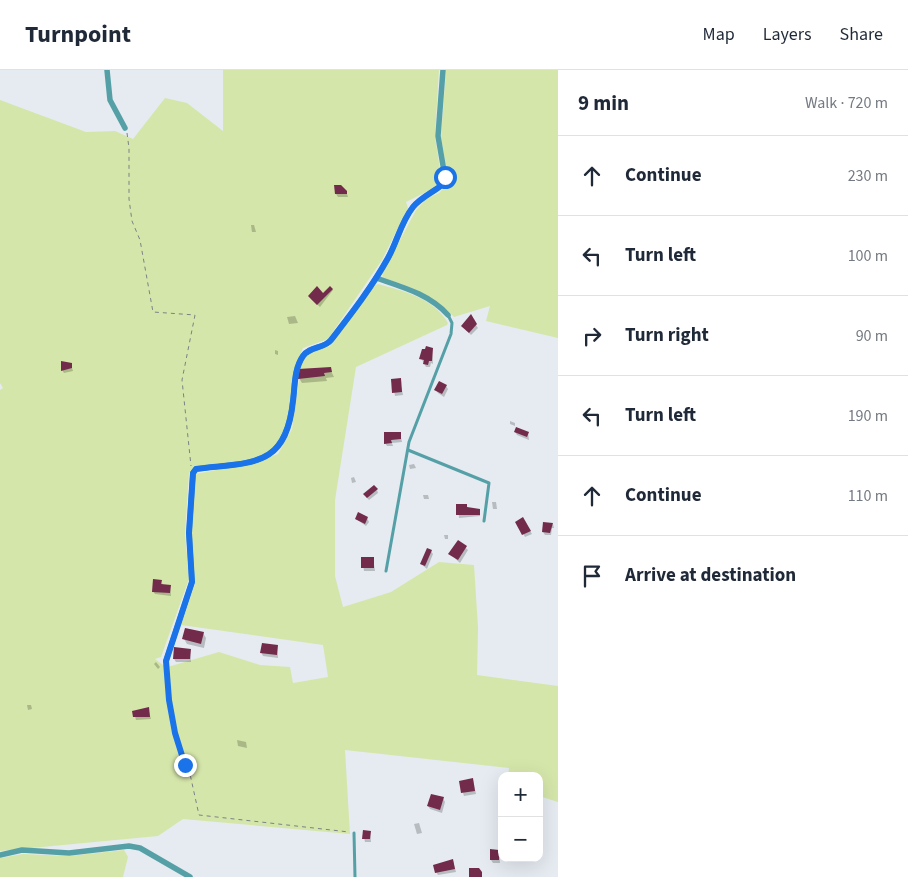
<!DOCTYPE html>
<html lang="en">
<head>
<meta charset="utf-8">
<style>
	:root { --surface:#fff; --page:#f2f2f3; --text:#1f2937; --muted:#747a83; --line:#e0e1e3 }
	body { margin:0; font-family:"Source Sans 3",sans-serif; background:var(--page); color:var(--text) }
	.controls { position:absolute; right:15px; bottom:15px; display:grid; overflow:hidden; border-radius:10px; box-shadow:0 5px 20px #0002 }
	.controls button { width:45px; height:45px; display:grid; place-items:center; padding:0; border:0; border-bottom:1px solid var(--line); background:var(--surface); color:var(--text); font:25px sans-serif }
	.stop { position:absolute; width:15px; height:15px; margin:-11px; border:4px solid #1a73e8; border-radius:50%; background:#fff }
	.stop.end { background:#1a73e8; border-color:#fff; box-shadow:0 1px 5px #0008 }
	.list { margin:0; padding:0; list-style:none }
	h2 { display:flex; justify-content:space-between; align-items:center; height:65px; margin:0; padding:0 20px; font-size:21px }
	h2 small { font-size:16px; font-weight:400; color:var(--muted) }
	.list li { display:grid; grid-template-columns:32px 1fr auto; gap:15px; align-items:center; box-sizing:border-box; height:80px; padding:0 20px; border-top:1px solid var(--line) }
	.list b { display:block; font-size:19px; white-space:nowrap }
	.list em { font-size:16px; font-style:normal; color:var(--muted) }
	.icon { flex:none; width:28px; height:28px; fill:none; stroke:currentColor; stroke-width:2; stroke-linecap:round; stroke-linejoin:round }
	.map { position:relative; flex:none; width:558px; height:807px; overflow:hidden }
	header { display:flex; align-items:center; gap:30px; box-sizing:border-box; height:70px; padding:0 25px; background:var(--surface); border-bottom:1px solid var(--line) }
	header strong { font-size:24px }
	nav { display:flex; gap:28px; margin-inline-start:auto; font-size:18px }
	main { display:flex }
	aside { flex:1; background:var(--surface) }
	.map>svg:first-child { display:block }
	.green { fill:#d5e6aa }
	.shadow { fill:#0003 }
	.building { fill:#722b4b }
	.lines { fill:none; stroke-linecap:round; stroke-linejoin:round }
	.path { stroke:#7d8185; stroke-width:1; stroke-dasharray:4 4; stroke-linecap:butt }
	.service { stroke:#55a0a7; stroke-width:3 }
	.minor { stroke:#55a0a7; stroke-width:5.5 }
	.route { stroke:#1a73e8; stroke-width:6 }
</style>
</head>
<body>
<header>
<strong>Turnpoint</strong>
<nav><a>Map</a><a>Layers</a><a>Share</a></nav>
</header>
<main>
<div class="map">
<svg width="558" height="807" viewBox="0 0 558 807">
	<rect width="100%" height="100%" fill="#e5ebf1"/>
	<g class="green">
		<path d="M 223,0 L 439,0 L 435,66 L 441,106 L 439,113 L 434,118 L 406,132 L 408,138 L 382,190 L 328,269 L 303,278 C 291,305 293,321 289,350 C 288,360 279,377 270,383 C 254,393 214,395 194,398 L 189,403 L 185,464 L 189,509 L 161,587 L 155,589 L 163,595 L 171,596 L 219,582 L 260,595 L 290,597 L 293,613 L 328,607 L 323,575 L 181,555 L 195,514 L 191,463 L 195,404 L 254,393 L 278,384 L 292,359 L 301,295 L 309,283 L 330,276 L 374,216 L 378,214 C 403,221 434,228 448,253 L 447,255 L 356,297 L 335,430 L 335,506 L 343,537 L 391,522 L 439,492 L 474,495 L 478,558 L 477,605 L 558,616 L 558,732 L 539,726 L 539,706 L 508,706 L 509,698 L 345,680 L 350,764 L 183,749 L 158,766 L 0,781 L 0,320 L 3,318 L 0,313 L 0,30 L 86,62 L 115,61 L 133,69 L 165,28 L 187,33 L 223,61 Z"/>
		<path d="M 446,0 L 558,0 L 558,268 L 486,251 L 490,236 L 454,247 C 433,225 412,217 383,208 L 382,204 L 416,140 L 426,129 L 439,123 L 446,115 L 448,108 L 441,67 Z"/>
		<path d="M 124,780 L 128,787 L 123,807 L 0,807 L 0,788 L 23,784 L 69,786 Z"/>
	</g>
	<g class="shadow">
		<path d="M 346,121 L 348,127 L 338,127 L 336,124 Z"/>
		<path d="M 251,155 L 254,155 L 256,162 L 252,162 Z"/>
		<path d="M 330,217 L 333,220 L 320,237 L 311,229 L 323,225 Z"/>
		<path d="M 295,246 L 298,253 L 289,254 L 287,247 Z"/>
		<path d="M 476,255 L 478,258 L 471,265 L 462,256 Z"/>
		<path d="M 432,279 L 433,294 L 431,293 L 430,297 L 426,297 L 421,288 Z"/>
		<path d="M 275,280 L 278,281 L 278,285 L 275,284 Z"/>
		<path d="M 71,295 L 73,301 L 64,303 L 62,300 Z"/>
		<path d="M 330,299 L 334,307 L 326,308 L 327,311 L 302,313 L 299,308 Z"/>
		<path d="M 392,310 L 400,310 L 403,325 L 395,326 Z"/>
		<path d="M 446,316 L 448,319 L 444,327 L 438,323 L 436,320 Z"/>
		<path d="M 510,351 L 515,353 L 515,356 L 510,354 Z"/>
		<path d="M 515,362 L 528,363 L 529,370 L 517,365 Z"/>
		<path d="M 400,363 L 402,372 L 392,373 L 393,376 L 387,376 L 385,373 Z"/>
		<path d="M 414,394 L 416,398 L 410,399 L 409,395 Z"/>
		<path d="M 354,407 L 356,412 L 352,413 L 351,408 Z"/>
		<path d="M 377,420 L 378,423 L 369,430 L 366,427 Z"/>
		<path d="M 423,425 L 428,425 L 429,429 L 424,429 Z"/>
		<path d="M 492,432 L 496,432 L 497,439 L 493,439 Z"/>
		<path d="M 458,435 L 466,435 L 468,438 L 480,440 L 480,446 L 459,448 Z"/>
		<path d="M 367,448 L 369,452 L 366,456 L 356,449 Z"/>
		<path d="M 523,449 L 532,464 L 525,467 L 517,452 Z"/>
		<path d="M 553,454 L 554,458 L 552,458 L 551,465 L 545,465 L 543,462 Z"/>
		<path d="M 444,465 L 448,465 L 448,469 L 445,469 Z"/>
		<path d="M 459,472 L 468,480 L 460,493 L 450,484 Z"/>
		<path d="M 431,481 L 433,484 L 427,499 L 421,494 Z"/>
		<path d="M 362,488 L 373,488 L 375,501 L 364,501 Z"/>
		<path d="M 161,511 L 163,515 L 170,516 L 171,526 L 155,524 L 153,521 Z"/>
		<path d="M 203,563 L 206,568 L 204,578 L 187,574 L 184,569 Z"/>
		<path d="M 277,577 L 278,588 L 263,586 L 261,582 Z"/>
		<path d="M 190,580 L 191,592 L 176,592 L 174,589 Z"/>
		<path d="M 156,592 L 160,597 L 158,599 L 154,594 Z"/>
		<path d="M 27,635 L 31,635 L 32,639 L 28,640 Z"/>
		<path d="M 148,639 L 151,649 L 136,650 L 134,642 Z"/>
		<path d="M 237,670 L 246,672 L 247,678 L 238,676 Z"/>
		<path d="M 473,710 L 476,724 L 464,726 L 463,723 Z"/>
		<path d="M 443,728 L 445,732 L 442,743 L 430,739 L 428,736 Z"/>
		<path d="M 419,753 L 422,763 L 417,764 L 414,754 Z"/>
		<path d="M 370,762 L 371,772 L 365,772 L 364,768 Z"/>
		<path d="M 499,781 L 500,793 L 493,793 L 491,790 Z"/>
		<path d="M 453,791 L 456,802 L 438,805 L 436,802 Z"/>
	</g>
	<g class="building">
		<path d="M 334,115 L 341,115 L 347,121 L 347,124 L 335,124 Z"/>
		<path d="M 317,216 L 323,223 L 330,216 L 333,219 L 317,235 L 308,226 Z"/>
		<path d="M 471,244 L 477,254 L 469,263 L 461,256 Z"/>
		<path d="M 426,276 L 433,278 L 432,291 L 429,291 L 428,295 L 423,294 L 424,290 L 419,289 L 422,279 L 425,279 Z"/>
		<path d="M 61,291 L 72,293 L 72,298 L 61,301 Z"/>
		<path d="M 331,297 L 332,302 L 324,303 L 325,306 L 298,309 L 298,299 Z"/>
		<path d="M 401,308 L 402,322 L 392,323 L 391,309 Z"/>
		<path d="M 439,311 L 447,315 L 442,324 L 434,320 Z"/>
		<path d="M 516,357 L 529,362 L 527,367 L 514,362 Z"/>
		<path d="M 384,362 L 401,362 L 401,369 L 391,370 L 392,373 L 384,374 Z"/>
		<path d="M 374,415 L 378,419 L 367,428 L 363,424 Z"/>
		<path d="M 456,434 L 467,434 L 467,437 L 480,439 L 480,445 L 456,445 Z"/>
		<path d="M 358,442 L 368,447 L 365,454 L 355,449 Z"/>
		<path d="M 523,447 L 531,461 L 522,465 L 515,452 Z"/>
		<path d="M 543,452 L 553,453 L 550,463 L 542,462 Z"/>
		<path d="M 458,470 L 467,476 L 458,490 L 448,484 Z"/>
		<path d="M 427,478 L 432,480 L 425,496 L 420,494 Z"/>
		<rect x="361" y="487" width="13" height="11"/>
		<path d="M 153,509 L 162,510 L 161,514 L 171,515 L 170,523 L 152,522 Z"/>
		<path d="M 185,558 L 204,562 L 201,574 L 182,569 Z"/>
		<path d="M 262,573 L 278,575 L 277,585 L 260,583 Z"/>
		<path d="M 174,577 L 191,579 L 190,589 L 173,589 Z"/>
		<path d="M 149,637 L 150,647 L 133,647 L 132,641 Z"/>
		<path d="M 473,708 L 475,721 L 461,723 L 459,711 Z"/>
		<path d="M 431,724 L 444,727 L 440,740 L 427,736 Z"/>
		<path d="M 363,760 L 371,761 L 370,769 L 362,769 Z"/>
		<path d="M 490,779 L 499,780 L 499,790 L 490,790 Z"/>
		<path d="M 453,789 L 455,799 L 435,803 L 433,795 Z"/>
		<path d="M 469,798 L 479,798 L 482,802 L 482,807 L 469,807 Z"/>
	</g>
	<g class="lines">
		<g class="path">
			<path d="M 127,63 L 129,78 L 129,129 L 132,151 L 140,170 L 153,242 L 195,245 L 182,310 L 191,396"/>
			<path d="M 166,597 L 169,630 L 175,663 L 190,704 L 199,745 L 349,762"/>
		</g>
		<g class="service">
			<path d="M 408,380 L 489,413 L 484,451"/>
			<path d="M 386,501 L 409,372 L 451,264 L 452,253 L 448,245"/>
			<path d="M 354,763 L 355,807"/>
		</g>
		<g class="minor">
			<path d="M 107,0 L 110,30 L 125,58"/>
			<path d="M 376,208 C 402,217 429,224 448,245"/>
			<path d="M 166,591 L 192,512 L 189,463 L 193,403 L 196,399 C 253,392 286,398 293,330 C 295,316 294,299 303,286 C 310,276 324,279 331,270 C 351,244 372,217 388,188 C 397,172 401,152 413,137 C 421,127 434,122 443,114 L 445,107 L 438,66 L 443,0"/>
			<path d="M 0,785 L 22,780 L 69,783 L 129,776 L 140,778 L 190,807"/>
		</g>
	</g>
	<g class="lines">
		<path class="route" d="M 185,695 L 175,663 L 169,630 L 166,591 L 192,512 L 189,463 L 193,403 L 196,399 C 253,392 286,398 293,331 C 295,316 294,299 303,286 C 310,276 324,279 331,270 C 351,244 372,217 388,188 C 397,172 401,152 413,137 C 421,127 434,122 443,114 L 445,107"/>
	</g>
</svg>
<div class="controls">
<button>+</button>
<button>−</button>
</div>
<div class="stop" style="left:445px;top:107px"></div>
<div class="stop end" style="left:185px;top:695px"></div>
</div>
<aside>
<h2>9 min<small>Walk · 720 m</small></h2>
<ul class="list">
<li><svg class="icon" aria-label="ahead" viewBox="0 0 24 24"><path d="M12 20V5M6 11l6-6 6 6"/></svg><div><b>Continue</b></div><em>230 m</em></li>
<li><svg class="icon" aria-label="left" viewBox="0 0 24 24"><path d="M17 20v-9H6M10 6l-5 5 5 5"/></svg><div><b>Turn left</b></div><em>100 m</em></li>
<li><svg class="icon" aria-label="right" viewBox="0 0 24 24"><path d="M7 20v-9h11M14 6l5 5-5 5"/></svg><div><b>Turn right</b></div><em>90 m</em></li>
<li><svg class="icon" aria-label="left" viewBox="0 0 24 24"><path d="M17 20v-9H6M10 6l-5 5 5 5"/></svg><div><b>Turn left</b></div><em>190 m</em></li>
<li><svg class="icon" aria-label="ahead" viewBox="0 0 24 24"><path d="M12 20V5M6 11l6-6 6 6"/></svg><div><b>Continue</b></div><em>110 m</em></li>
<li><svg class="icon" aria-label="arrive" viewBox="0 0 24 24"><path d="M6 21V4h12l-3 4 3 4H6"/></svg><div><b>Arrive at destination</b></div></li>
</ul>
</aside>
</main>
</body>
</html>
